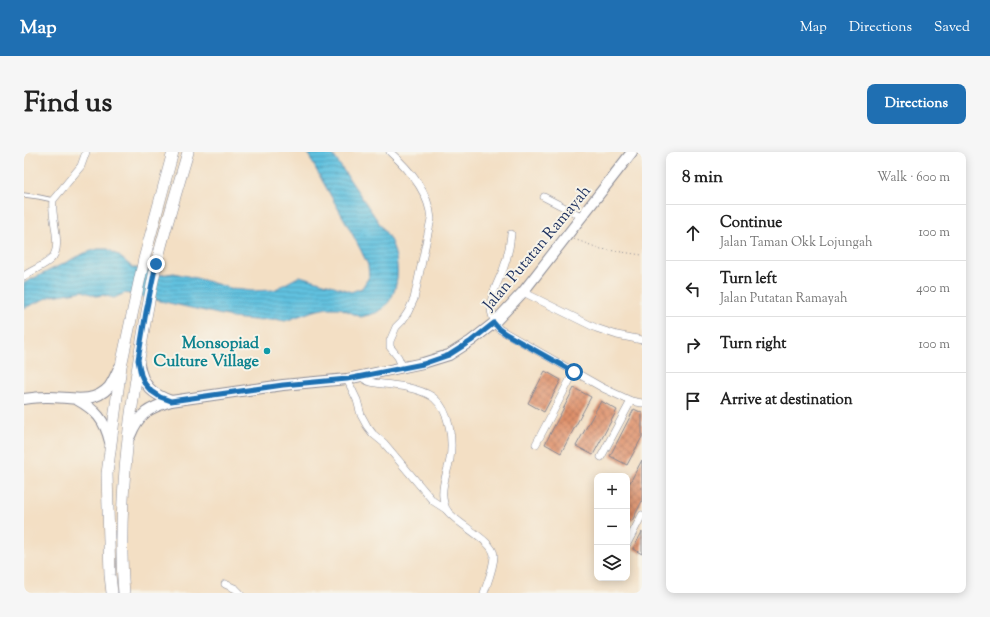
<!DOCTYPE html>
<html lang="en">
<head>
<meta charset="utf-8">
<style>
	:root { --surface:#fff; --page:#f6f6f6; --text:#222; --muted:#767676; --line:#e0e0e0; --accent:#1f6fb2 }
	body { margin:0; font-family:"Sorts Mill Goudy",serif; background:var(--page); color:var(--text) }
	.controls { position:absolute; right:12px; bottom:12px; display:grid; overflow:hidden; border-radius:8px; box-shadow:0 2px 10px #0003 }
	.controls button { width:36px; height:36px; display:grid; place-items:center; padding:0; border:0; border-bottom:1px solid var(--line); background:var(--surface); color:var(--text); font:20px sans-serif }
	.stop { position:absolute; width:12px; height:12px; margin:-9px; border:3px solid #1f6fb2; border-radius:50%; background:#fff }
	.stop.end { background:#1f6fb2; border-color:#fff; box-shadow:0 1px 4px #0008 }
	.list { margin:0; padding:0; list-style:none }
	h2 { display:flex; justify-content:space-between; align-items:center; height:52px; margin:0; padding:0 16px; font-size:17px }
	h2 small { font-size:13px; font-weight:400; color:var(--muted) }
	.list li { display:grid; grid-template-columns:26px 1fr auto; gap:12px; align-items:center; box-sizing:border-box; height:56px; padding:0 16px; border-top:1px solid var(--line) }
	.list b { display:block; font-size:15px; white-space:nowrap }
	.list p { margin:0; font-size:13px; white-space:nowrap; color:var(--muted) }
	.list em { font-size:13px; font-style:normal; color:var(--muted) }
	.icon { flex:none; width:22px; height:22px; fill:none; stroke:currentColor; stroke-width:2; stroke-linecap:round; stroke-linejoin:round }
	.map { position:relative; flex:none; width:618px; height:441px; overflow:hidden; border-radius:8px }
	header { display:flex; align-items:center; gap:24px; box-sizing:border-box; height:56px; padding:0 20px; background:var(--accent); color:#fff }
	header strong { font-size:19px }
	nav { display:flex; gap:22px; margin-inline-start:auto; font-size:14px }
	.intro { display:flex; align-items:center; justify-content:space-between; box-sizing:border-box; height:96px; padding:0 24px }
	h1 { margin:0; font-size:28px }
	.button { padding:10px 18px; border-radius:8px; background:var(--accent); color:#fff; font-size:14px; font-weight:700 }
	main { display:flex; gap:24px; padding:0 24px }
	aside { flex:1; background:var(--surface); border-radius:8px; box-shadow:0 2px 10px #0003 }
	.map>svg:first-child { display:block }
	.water { fill:url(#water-rules); stroke:#3e789e }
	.building { fill:url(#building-cross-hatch) }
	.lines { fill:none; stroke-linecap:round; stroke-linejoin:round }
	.lane-casing { stroke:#878791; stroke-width:5 }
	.street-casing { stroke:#878791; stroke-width:8 }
	.secondary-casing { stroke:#878791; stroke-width:12 }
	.primary-casing { stroke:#878791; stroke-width:12 }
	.path { stroke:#878791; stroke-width:1; stroke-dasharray:1 3; stroke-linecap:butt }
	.lane { stroke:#fff; stroke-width:3.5 }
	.street { stroke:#fff; stroke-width:7 }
	.secondary { stroke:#fff; stroke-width:10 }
	.primary { stroke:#fff; stroke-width:11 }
	.route { stroke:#1f6fb2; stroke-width:5 }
	.culture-dot { fill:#0f9aa8; stroke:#f7f3e8; stroke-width:1.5 }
	.labels { text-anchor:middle; stroke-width:4; stroke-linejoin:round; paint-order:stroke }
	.street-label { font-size:16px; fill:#1b2f5e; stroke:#f7f3e8 }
	.culture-label { font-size:16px; font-weight:bold; fill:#0d838f; stroke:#f7f3e8; text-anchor:end }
</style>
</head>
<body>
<header>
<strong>Map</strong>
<nav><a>Map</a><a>Directions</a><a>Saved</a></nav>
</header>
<div class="intro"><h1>Find us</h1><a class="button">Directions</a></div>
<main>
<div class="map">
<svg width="618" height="441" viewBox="0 0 618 441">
	<defs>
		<pattern id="water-rules" width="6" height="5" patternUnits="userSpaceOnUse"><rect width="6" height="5" fill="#61c1df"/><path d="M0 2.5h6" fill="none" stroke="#4f9db8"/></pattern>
		<pattern id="building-cross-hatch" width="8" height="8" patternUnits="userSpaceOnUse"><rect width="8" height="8" fill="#de906b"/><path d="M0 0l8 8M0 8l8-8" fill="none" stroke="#b3765b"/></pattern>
	</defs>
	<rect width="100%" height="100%" fill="#f7f3e8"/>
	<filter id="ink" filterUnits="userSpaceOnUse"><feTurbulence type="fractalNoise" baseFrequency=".025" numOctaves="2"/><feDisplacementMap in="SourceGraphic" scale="8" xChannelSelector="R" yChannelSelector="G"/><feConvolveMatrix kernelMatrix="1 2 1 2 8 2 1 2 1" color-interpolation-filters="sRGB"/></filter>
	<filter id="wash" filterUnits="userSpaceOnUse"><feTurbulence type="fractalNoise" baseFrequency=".012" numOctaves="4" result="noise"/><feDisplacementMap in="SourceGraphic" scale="16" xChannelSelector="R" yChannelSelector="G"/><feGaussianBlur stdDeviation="0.9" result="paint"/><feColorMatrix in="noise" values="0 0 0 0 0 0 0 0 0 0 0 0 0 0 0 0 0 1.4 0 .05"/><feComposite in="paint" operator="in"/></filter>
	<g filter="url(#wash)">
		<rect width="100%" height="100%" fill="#f3dfc4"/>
		<path class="water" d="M 283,0 L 307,0 L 364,84 C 366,88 369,93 370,98 C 376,117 375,144 357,158 C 352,162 343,163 337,165 L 316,156 L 303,156 L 289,159 L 261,169 L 251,167 L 231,168 L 208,166 L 203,164 L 101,141 L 90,146 L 79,143 L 72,144 L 59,139 L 28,144 L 0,156 L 0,131 L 61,101 L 74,97 L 84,97 L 95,104 L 108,115 L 136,123 L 150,121 L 172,126 L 210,137 L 228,139 L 250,138 L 276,124 L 310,134 L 327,140 L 338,136 L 345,125 L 344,113 C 326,74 302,38 283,0 Z"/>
		<g id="blocks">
			<g class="building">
				<path d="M 521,219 L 537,228 L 520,260 L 504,251 Z"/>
				<path d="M 550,236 L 567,245 L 537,301 L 521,292 Z"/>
				<path d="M 577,249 L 593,258 L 569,303 L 552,294 Z"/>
				<path d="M 610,257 L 618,261 L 618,285 L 603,313 L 586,304 Z"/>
				<path d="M 618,308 L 618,349 L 608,369 L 603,366 L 603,336 Z"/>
				<path d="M 618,380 L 618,402 L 609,397 Z"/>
			</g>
		</g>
	</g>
	<g filter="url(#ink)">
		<use href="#blocks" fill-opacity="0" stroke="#878791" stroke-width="1"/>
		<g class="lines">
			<g class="lane-casing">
				<path id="lane" d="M 0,43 L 15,45 L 29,48"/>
			</g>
			<g class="street-casing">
				<g id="street">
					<path d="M 366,0 C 386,18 405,40 407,67 L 390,147 L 384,160 L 378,169 L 372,175 L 366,189 L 366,195 L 374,205 L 379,216"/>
					<path d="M 520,45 L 559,65"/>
					<path d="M 487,82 C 486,94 483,107 479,118 C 470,139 459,155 475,177 L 579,236 L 607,249 L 618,251"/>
					<path d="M 0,124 C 8,118 20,114 27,107 C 40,95 26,65 29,48 L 57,14 L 62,0"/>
					<path d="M 499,140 L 572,176 L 593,183 L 618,188"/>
					<path d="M 337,224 C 345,233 357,231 368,233 C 380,234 403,239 411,247 C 426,260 429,288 426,307 C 424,319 417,333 419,345 C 419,349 421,354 422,357 C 430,371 469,388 470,403 C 470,415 464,429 460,441"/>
					<path d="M 323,227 L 333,248 L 337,263 L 343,274 L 349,282 L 360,291 L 409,349 L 423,358"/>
					<path d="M 512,292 L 550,220"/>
					<path d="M 577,305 L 607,249"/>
					<path d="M 603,392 L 618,363"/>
					<path d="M 201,432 L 212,437 L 216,441"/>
				</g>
			</g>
			<g class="secondary-casing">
				<g id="secondary">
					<path d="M 115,213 C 119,234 128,242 147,249"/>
					<path d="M 0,247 C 7,246 15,245 22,245 C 43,244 68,254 85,235 C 89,230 92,222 95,216"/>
					<path d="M 52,247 C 72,258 81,268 86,290"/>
					<path d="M 106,284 C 115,261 125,256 147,249 L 259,233 L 323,227 L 399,211 L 425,203 L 447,189 L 470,171 L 499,140 L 608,0"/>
				</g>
			</g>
			<g class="primary-casing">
				<g id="primary">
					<path d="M 88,441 L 86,423 L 83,322 L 97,214 L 120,107 L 149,0"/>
					<path d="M 100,441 C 95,384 99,326 106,269 C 113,217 121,165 132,114 C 141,76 153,38 164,0"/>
				</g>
			</g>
			<path class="path" d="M 550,87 L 577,97 L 618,103"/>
			<use href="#lane" class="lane"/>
			<use href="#street" class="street"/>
			<use href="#secondary" class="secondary"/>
			<use href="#primary" class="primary"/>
		</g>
	</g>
	<g class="lines" filter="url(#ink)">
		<path class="route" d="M 132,112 L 122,160 L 114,208 L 117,223 L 121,232 L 127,239 L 136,245 L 147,249 L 259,233 L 323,227 L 399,212 L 425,203 L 447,189 L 470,171 L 475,177 L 482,182 L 550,220"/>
	</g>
	<circle class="culture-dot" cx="243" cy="199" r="4"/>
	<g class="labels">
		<g class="street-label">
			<text transform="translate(512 95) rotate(-50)" y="6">Jalan Putatan Ramayah</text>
		</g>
		<g class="culture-label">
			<text x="235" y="196">Monsopiad<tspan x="235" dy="18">Culture Village</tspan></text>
		</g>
	</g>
</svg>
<div class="controls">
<button>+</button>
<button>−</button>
<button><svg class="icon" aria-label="layers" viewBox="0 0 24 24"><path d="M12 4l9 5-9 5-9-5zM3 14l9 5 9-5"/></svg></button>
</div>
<div class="stop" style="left:550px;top:220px"></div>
<div class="stop end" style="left:132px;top:112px"></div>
</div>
<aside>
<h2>8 min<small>Walk · 600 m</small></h2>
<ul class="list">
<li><svg class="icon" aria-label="ahead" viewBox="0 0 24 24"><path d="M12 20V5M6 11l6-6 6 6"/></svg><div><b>Continue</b><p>Jalan Taman Okk Lojungah</p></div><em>100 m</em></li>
<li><svg class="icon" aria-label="left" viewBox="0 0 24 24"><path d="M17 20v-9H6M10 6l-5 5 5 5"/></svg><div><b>Turn left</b><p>Jalan Putatan Ramayah</p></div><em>400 m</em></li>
<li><svg class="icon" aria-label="right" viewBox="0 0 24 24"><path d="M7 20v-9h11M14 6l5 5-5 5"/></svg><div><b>Turn right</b></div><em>100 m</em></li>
<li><svg class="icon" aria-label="arrive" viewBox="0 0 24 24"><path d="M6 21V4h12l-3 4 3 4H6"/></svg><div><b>Arrive at destination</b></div></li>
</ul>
</aside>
</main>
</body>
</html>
